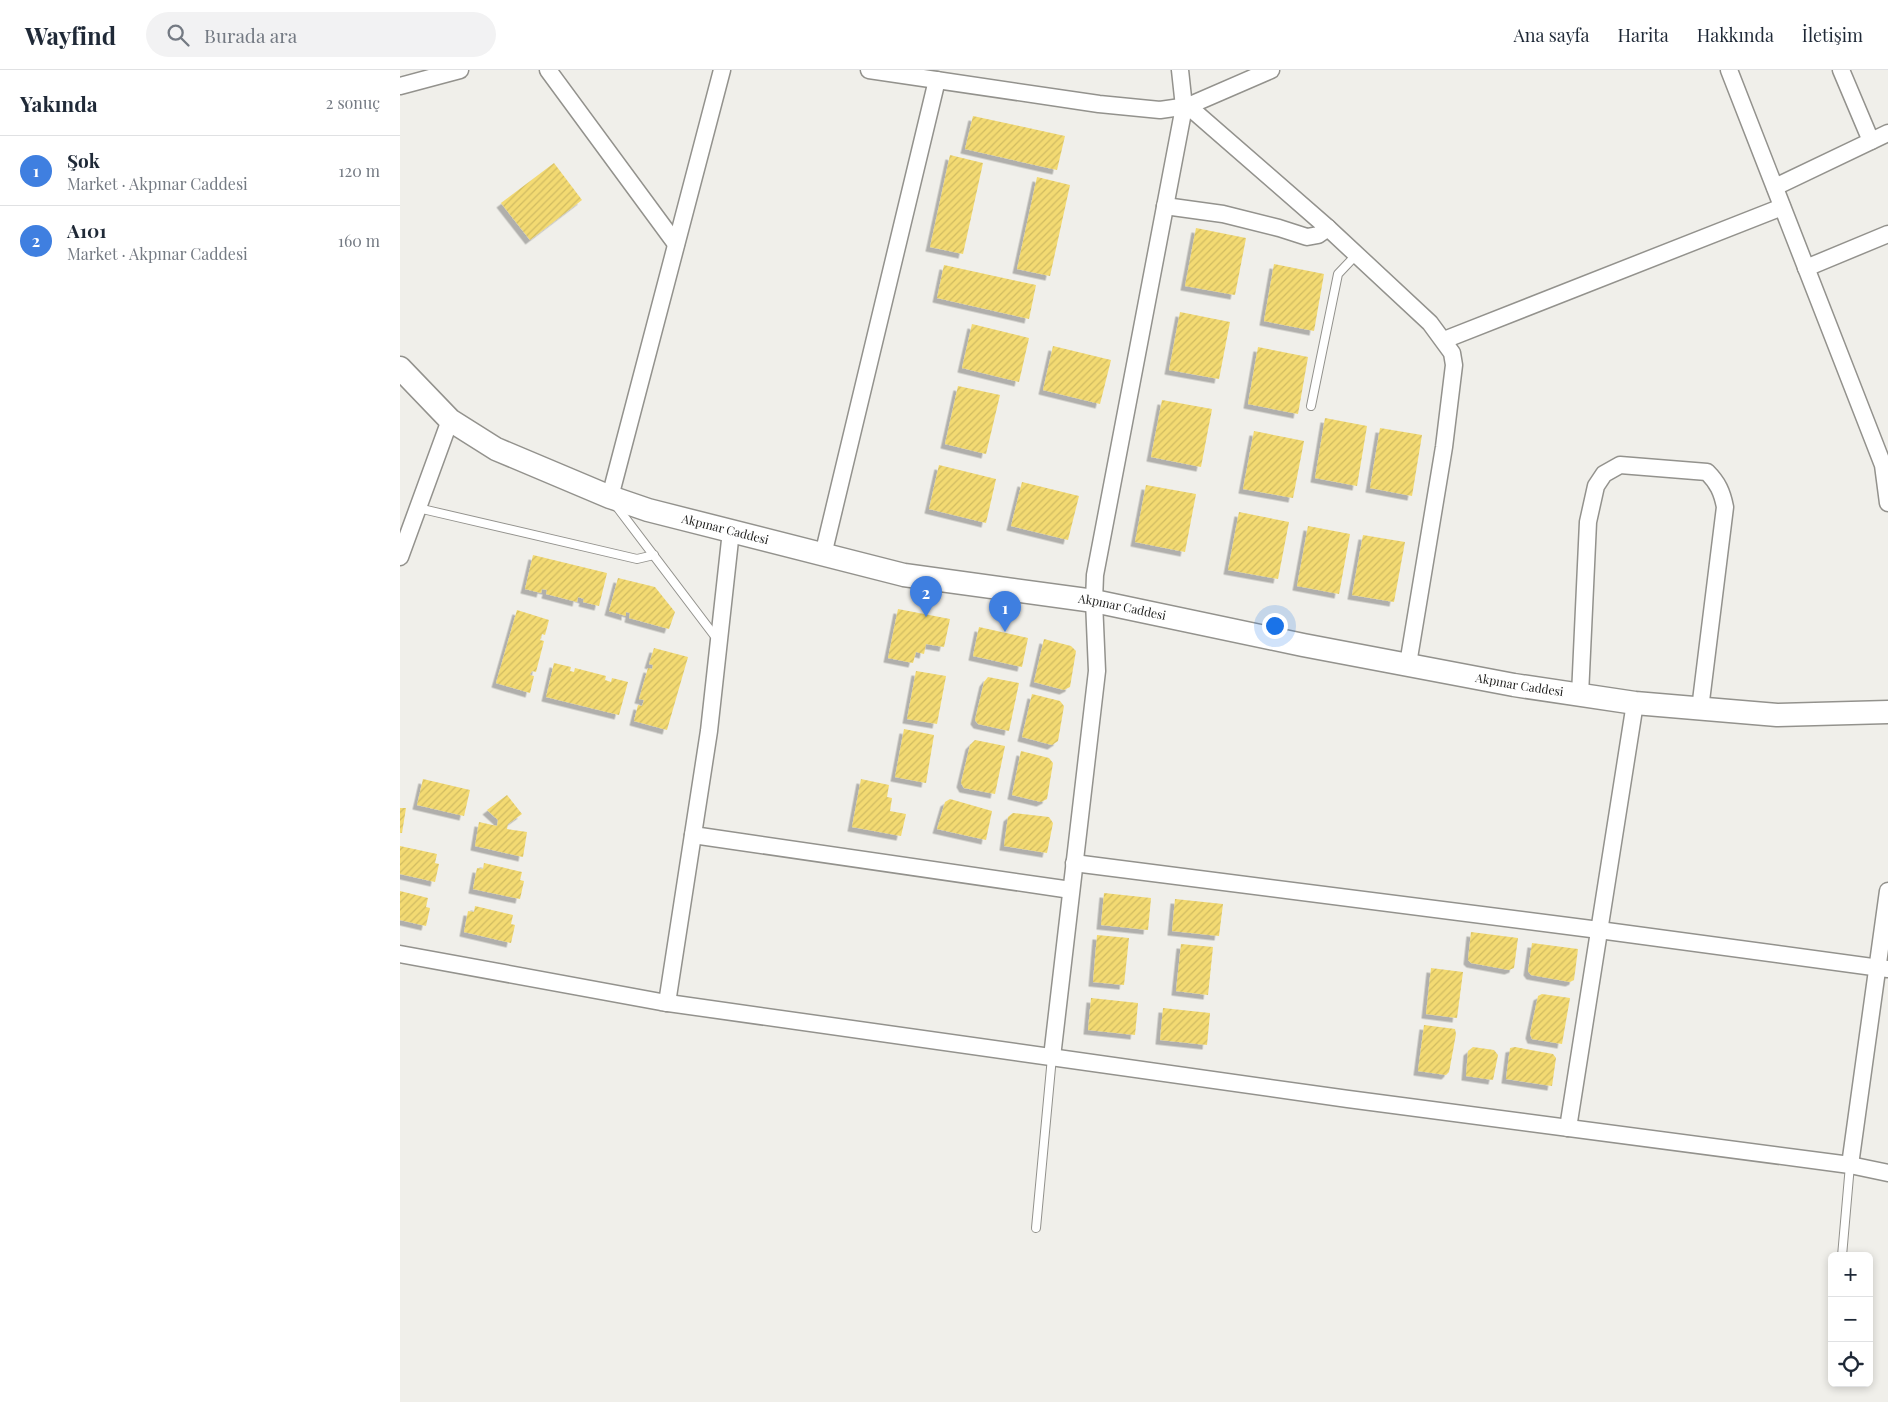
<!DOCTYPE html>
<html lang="tr">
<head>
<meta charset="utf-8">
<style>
	:root { --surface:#fff; --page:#f2f2f3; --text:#1f2937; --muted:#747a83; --line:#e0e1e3; --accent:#615622 }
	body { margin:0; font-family:"Playfair Display",serif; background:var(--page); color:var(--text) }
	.controls { position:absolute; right:15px; bottom:15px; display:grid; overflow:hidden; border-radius:8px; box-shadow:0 2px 8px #0003 }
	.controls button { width:45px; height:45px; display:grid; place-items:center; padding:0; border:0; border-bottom:1px solid var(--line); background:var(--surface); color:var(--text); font:25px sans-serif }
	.you { position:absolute; left:874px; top:555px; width:18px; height:18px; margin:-12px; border:4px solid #fff; border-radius:50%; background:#1a73e8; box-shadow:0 0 0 8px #1a73e833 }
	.badge { display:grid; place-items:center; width:32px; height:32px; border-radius:50%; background:var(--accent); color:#fff; font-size:16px; font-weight:700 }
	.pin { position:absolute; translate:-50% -41px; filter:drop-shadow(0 1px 2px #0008) }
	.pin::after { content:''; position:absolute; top:26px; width:18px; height:15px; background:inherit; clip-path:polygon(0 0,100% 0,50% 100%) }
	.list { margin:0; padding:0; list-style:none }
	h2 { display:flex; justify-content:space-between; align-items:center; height:65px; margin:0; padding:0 20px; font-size:21px }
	h2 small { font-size:16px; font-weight:400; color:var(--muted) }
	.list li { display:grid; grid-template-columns:32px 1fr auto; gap:15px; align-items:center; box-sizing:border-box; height:70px; padding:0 20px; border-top:1px solid var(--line) }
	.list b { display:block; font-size:19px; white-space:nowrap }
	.list p { margin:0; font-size:16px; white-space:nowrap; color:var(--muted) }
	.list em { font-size:16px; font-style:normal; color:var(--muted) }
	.icon { flex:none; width:28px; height:28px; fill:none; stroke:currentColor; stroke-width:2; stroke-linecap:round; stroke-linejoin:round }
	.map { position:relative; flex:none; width:1488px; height:1332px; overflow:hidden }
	header { display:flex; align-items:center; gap:30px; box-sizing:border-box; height:70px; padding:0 25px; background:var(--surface); border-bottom:1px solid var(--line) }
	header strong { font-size:24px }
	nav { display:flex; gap:28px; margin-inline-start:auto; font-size:18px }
	.search { width:350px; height:45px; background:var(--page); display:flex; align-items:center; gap:12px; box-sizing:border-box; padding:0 18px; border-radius:28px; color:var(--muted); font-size:19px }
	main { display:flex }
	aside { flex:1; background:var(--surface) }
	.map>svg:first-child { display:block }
	.building { fill:url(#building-hatch); filter:url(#shadow) }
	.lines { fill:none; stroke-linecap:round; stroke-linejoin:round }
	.lane-casing { stroke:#93928d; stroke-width:10 }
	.street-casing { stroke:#93928d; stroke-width:19 }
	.secondary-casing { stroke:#93928d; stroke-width:25 }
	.lane { stroke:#fff; stroke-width:8 }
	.street { stroke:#fff; stroke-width:16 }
	.secondary { stroke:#fff; stroke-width:22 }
	.labels { text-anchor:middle; stroke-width:5; stroke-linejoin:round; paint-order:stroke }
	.street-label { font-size:12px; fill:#1d1d1b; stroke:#fff }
</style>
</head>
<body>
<header>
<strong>Wayfind</strong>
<div class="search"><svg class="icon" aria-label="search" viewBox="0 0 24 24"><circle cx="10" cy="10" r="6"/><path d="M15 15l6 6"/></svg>Burada ara</div>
<nav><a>Ana sayfa</a><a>Harita</a><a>Hakkında</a><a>İletişim</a></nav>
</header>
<main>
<aside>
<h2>Yakında<small>2 sonuç</small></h2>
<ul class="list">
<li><span class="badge" style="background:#3f7fe0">1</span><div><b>Şok</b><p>Market · Akpınar Caddesi</p></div><em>120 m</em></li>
<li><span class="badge" style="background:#3f7fe0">2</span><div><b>A101</b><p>Market · Akpınar Caddesi</p></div><em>160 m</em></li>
</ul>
</aside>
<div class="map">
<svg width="1488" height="1332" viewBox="0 0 1488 1332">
	<defs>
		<pattern id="building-hatch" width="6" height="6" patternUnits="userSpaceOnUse" patternTransform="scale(1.25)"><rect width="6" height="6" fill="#f3da72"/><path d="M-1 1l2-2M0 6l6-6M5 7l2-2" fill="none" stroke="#d0bb62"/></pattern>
		<filter id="shadow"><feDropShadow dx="-4.5" dy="4.5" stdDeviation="0" flood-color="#0004"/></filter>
	</defs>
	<rect width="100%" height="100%" fill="#f0efea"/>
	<g class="building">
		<path d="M 573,46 L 665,66 L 657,100 L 565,79 Z"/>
		<path d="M 550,85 L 583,93 L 563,184 L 530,177 Z"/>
		<path d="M 154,93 L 182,130 L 130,170 L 101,133 Z"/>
		<path d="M 637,107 L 670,115 L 650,206 L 617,199 Z"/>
		<path d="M 796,158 L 846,168 L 835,225 L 785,216 Z"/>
		<path d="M 874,194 L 924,204 L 914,261 L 864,251 Z"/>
		<path d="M 544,195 L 636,215 L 629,249 L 537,228 Z"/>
		<path d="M 780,242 L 830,252 L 819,309 L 769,300 Z"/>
		<path d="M 572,254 L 629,268 L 619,312 L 562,298 Z"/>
		<path d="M 653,276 L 711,290 L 700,334 L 643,320 Z"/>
		<path d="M 858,277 L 908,287 L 898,344 L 848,334 Z"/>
		<path d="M 558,316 L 600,325 L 586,384 L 545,374 Z"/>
		<path d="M 762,330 L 812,339 L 801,397 L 751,387 Z"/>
		<path d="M 925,348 L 967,356 L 957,416 L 915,408 Z"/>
		<path d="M 980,358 L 1022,365 L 1012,426 L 970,418 Z"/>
		<path d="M 854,361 L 904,371 L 893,428 L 843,419 Z"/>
		<path d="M 539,395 L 596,409 L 586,453 L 529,439 Z"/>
		<path d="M 622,412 L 679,426 L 668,470 L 611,456 Z"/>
		<path d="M 746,415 L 796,424 L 785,482 L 735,472 Z"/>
		<path d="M 839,442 L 889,452 L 878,509 L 828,500 Z"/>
		<path d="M 908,456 L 950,464 L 939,524 L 897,516 Z"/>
		<path d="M 963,465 L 1005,472 L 994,532 L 952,525 Z"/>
		<path d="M 133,485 L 207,503 L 199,536 L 183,532 L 184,529 L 178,527 L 177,532 L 146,524 L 147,520 L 142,519 L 141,523 L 125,519 Z"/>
		<path d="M 218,508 L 255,517 L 275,542 L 269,559 L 229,548 L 230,543 L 226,542 L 226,546 L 209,541 Z"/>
		<path d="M 498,539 L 550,549 L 544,577 L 526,574 L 524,584 L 516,582 L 513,593 L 488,588 Z"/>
		<path d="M 117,540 L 149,550 L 145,565 L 142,564 L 140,570 L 144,571 L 136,602 L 132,601 L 130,605 L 134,606 L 130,623 L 96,613 Z"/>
		<path d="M 579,557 L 628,568 L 622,597 L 573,586 Z"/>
		<path d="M 644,569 L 671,576 L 676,581 L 670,617 L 664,620 L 634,612 Z"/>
		<path d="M 254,578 L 288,587 L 267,660 L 234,651 L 238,635 L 242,636 L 244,630 L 239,629 L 248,598 L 252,599 L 253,595 L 249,594 Z"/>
		<path d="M 154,593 L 171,597 L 170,601 L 174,602 L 175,598 L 206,606 L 205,610 L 211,612 L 212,608 L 228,612 L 219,645 L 146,627 Z"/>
		<path d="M 516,601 L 546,606 L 537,654 L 507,649 Z"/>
		<path d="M 588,607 L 619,613 L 609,661 L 578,654 L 575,650 L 584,612 Z"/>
		<path d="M 632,624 L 660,631 L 664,636 L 658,671 L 652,675 L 622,667 Z"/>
		<path d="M 504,659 L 534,665 L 526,713 L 495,707 Z"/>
		<path d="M 575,670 L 605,676 L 595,724 L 564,718 L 561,713 L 570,675 Z"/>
		<path d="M 621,681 L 649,688 L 653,693 L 647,729 L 641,732 L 612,725 Z"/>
		<path d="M 23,709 L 70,720 L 64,746 L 17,735 Z"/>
		<path d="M 461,709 L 489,715 L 487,727 L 492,728 L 490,741 L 506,744 L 501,766 L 452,757 Z"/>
		<path d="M 107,725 L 122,744 L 108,754 L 107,759 L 127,762 L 123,787 L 75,776 L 79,752 L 97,756 L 98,750 L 87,740 Z"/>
		<path d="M 550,729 L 592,741 L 586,770 L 537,759 L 545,732 Z"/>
		<path d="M 0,738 L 6,738 L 2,763 L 0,763 Z"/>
		<path d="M 613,743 L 649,747 L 653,753 L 647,783 L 604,776 L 608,747 Z"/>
		<path d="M 0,776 L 37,784 L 35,793 L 39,794 L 35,812 L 0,804 Z"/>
		<path d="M 84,793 L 122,802 L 120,810 L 124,811 L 120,829 L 73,819 L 77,798 L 83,799 Z"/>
		<path d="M 0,821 L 28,828 L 26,837 L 30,838 L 26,856 L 0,850 Z"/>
		<path d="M 704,823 L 751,828 L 748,860 L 701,855 Z"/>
		<path d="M 775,829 L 823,834 L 819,866 L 772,861 Z"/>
		<path d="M 75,836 L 113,845 L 111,854 L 115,855 L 111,873 L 64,862 L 68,841 L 74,842 Z"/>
		<path d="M 1071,862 L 1118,868 L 1114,898 L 1109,900 L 1071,893 L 1068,890 Z"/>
		<path d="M 697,865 L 729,868 L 724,915 L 693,912 Z"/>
		<path d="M 1132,873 L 1178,879 L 1174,910 L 1170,912 L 1131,905 L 1128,901 Z"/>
		<path d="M 781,874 L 813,877 L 808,925 L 776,921 Z"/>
		<path d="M 1031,898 L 1063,902 L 1057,948 L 1026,944 Z"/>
		<path d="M 1142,924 L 1170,928 L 1162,974 L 1132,969 L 1130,964 L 1138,926 Z"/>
		<path d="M 691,928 L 738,933 L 735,965 L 688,960 Z"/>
		<path d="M 763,938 L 810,943 L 807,975 L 760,970 Z"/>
		<path d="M 1024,955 L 1055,959 L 1056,964 L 1049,1002 L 1046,1005 L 1018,1001 Z"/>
		<path d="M 1073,977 L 1094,980 L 1098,985 L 1093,1010 L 1066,1006 L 1068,981 Z"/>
		<path d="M 1115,977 L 1153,984 L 1156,988 L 1152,1016 L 1106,1009 L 1110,978 Z"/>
	</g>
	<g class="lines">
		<g class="lane-casing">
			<g id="lane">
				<path d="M 911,336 L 938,204 L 957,184"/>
				<path d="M 217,437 L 317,569"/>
				<path d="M 18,438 L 237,489 L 254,485"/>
				<path d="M 636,1158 L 652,987"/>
				<path d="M 1442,1186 L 1450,1095"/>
			</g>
		</g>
		<g class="street-casing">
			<g id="street">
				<path d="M 148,0 L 276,174"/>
				<path d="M 469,0 L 699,34 L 760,40 L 788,36 L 871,0"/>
				<path d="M 1329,0 L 1483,395 L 1488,433"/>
				<path d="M 1441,0 L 1471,71"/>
				<path d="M 0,16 L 60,0"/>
				<path d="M 788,36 L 928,158 L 1030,253 L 1052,283 L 1054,295 L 1044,377 L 1008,594"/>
				<path d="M 1375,117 L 1488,63"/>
				<path d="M 765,136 L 823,144 L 879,158 L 907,167 L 918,165 L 928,158"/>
				<path d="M 1406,198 L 1488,164"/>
				<path d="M 1044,270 L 1382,137"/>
				<path d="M 210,427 L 322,0"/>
				<path d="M 423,485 L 537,10"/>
				<path d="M 0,487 L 50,350"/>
				<path d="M 1180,625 L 1188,452 L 1196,416 L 1204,404 L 1220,395 L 1307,402 C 1318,413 1322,422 1325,437 L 1300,639"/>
				<path d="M 293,765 L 671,820"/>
				<path d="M 674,793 L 1199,860 L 1488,899"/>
				<path d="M 0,884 L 261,932 L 948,1029 L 1450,1095 L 1488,1103"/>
				<path d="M 267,933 L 309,661 L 331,461"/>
				<path d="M 652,987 L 697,601 L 694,531 L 695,505 L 784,37 L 780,0"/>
				<path d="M 1168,1058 L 1235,633"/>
				<path d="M 1450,1095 L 1488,821"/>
			</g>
		</g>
		<g class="secondary-casing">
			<g id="secondary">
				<path id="s1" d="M 0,298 L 50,350 L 96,379 L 210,427 L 248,440 L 504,505 L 694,531 L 903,575 L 1114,615 L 1235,633 L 1377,645 L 1488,642"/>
			</g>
		</g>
		<use href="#lane" class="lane"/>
		<use href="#street" class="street"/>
		<use href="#secondary" class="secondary"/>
	</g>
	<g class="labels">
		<g class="street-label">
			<text dy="4" stroke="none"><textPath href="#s1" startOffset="370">Akpınar Caddesi</textPath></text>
			<text dy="4" stroke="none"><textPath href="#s1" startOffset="775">Akpınar Caddesi</textPath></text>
			<text dy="4" stroke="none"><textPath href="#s1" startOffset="1180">Akpınar Caddesi</textPath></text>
		</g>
	</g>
</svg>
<div class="controls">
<button>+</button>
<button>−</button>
<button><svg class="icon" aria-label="locate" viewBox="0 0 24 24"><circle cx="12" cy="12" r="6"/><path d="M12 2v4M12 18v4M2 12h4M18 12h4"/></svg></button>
</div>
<div class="you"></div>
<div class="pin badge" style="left:605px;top:562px;background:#3f7fe0">1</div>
<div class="pin badge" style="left:526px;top:547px;background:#3f7fe0">2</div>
</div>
</main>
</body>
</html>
